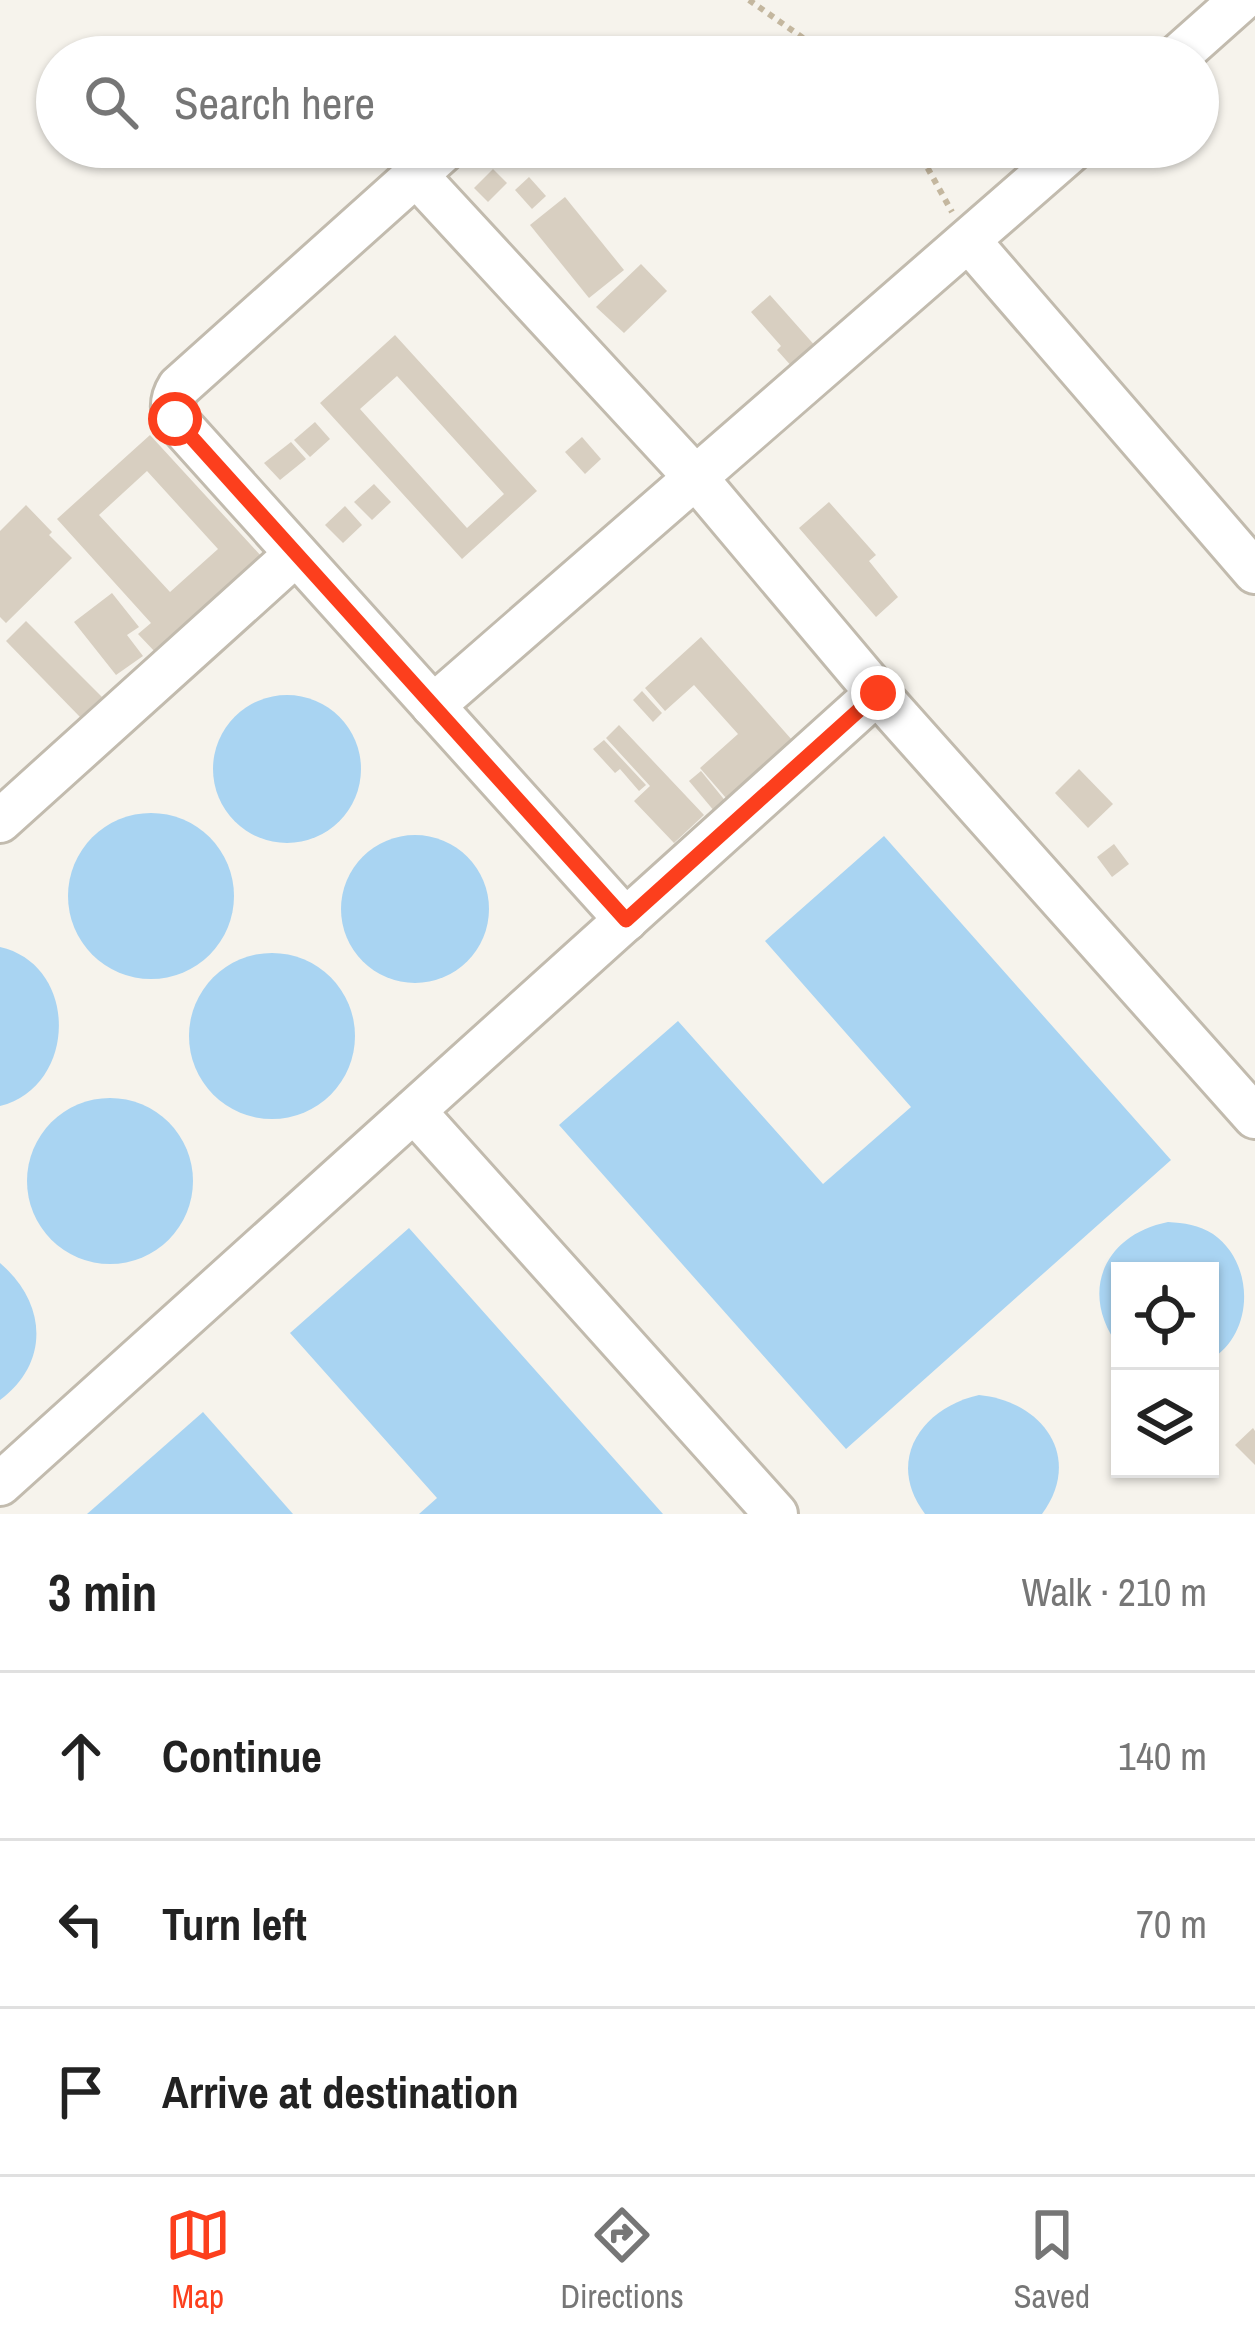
<!DOCTYPE html>
<html lang="en">
<head>
<meta charset="utf-8">
<style>
	:root { --surface:#fff; --page:#f6f6f6; --text:#222; --muted:#767676; --line:#e0e0e0; --accent:#fc3f1d }
	body { margin:0; font-family:"Archivo Narrow",sans-serif; background:var(--page); color:var(--text) }
	.controls { position:absolute; right:36px; bottom:36px; display:grid; overflow:hidden; border-radius:0px; box-shadow:0 3px 9px #0004 }
	.controls button { width:108px; height:108px; display:grid; place-items:center; padding:0; border:0; border-bottom:3px solid var(--line); background:var(--surface); color:var(--text); font:60px sans-serif }
	.stop { position:absolute; width:36px; height:36px; margin:-27px; border:9px solid #fc3f1d; border-radius:50%; background:#fff }
	.stop.end { background:#fc3f1d; border-color:#fff; box-shadow:0 3px 12px #0008 }
	.list { margin:0; padding:0; list-style:none }
	h2 { display:flex; justify-content:space-between; align-items:center; height:156px; margin:0; padding:0 48px; font-size:51px }
	h2 small { font-size:39px; font-weight:400; color:var(--muted) }
	.list li { display:grid; grid-template-columns:78px 1fr auto; gap:36px; align-items:center; box-sizing:border-box; height:168px; padding:0 48px; border-top:3px solid var(--line) }
	.list b { display:block; font-size:45px; white-space:nowrap }
	.list em { font-size:39px; font-style:normal; color:var(--muted) }
	.icon { flex:none; width:66px; height:66px; fill:none; stroke:currentColor; stroke-width:2; stroke-linecap:round; stroke-linejoin:round }
	.map { position:relative; flex:none; width:1255px; height:1514px; overflow:hidden }
	.search { position:absolute; background:var(--surface); box-shadow:0 3px 9px #0004; left:36px; right:36px; top:36px; height:132px; display:flex; align-items:center; gap:30px; box-sizing:border-box; padding:0 42px; border-radius:66px; color:var(--muted); font-size:45px }
	.sheet { height:660px; background:var(--surface) }
	nav { display:flex; justify-content:space-around; align-items:center; box-sizing:border-box; height:168px; border-top:3px solid var(--line); background:var(--surface); font-size:33px; color:var(--muted) }
	nav a { display:grid; justify-items:center; gap:6px }
	nav .on { color:var(--accent) }
	.map>svg:first-child { display:block }
	.water { fill:#a9d4f2 }
	.building { fill:#d8cfc1; fill-rule:evenodd }
	.lines { fill:none; stroke-linecap:round; stroke-linejoin:round }
	.minor-casing { stroke:#c2bbae; stroke-width:48 }
	.path { stroke:#c4b79f; stroke-width:6; stroke-dasharray:6 6; stroke-linecap:butt }
	.minor { stroke:#fff; stroke-width:42 }
	.route { stroke:#fc3f1d; stroke-width:15 }
</style>
</head>
<body>
<div class="map">
<svg width="1255" height="1514" viewBox="0 0 1255 1514">
	<rect width="100%" height="100%" fill="#f6f3ec"/>
	<g class="water">
		<circle cx="287" cy="769" r="74"/>
		<circle cx="151" cy="896" r="83"/>
		<circle cx="415" cy="909" r="74"/>
		<path d="M 884,836 L 1171,1160 L 846,1449 L 559,1125 L 678,1021 L 823,1184 L 911,1107 L 765,941 Z"/>
		<path d="M 0,947 C 79,965 78,1086 0,1106 Z"/>
		<circle cx="272" cy="1036" r="83"/>
		<circle cx="110" cy="1181" r="83"/>
		<path d="M 1168,1222 C 1184,1223 1199,1225 1213,1234 C 1255,1263 1255,1334 1210,1360 L 1210,1271 L 1120,1271 L 1120,1348 C 1078,1294 1103,1235 1168,1222 Z"/>
		<path d="M 409,1228 L 663,1514 L 419,1514 L 437,1498 L 290,1333 Z"/>
		<path d="M 0,1263 C 46,1302 51,1362 0,1400 Z"/>
		<path d="M 979,1395 C 1042,1401 1084,1457 1042,1514 L 925,1514 C 885,1461 921,1408 979,1395 Z"/>
		<path d="M 203,1412 L 293,1514 L 87,1514 Z"/>
	</g>
	<g class="building">
		<path d="M 493,169 L 507,183 L 488,202 L 474,188 Z"/>
		<path d="M 529,177 L 546,196 L 532,209 L 515,190 Z"/>
		<path d="M 565,197 L 624,270 L 589,298 L 530,225 Z"/>
		<path d="M 641,264 L 667,291 L 624,333 L 596,307 Z"/>
		<path d="M 770,295 L 817,348 L 794,369 L 777,350 L 781,346 L 751,312 Z"/>
		<path d="M 395,335 L 537,491 L 462,559 L 320,403 ZM 397,376 L 504,494 L 467,528 L 360,409 Z"/>
		<path d="M 315,422 L 330,439 L 310,457 L 294,440 Z"/>
		<path d="M 150,435 L 262,557 L 157,654 L 138,634 L 151,623 L 57,519 ZM 147,471 L 218,549 L 170,592 L 99,515 Z"/>
		<path d="M 582,437 L 601,459 L 585,474 L 565,452 Z"/>
		<path d="M 291,442 L 306,459 L 280,480 L 264,463 Z"/>
		<path d="M 374,484 L 391,502 L 372,520 L 354,502 Z"/>
		<path d="M 829,502 L 876,555 L 869,561 L 898,597 L 876,617 L 799,528 Z"/>
		<path d="M 26,505 L 52,532 L 49,535 L 72,558 L 6,623 L 0,617 L 0,531 Z"/>
		<path d="M 345,506 L 362,525 L 343,543 L 325,525 Z"/>
		<path d="M 112,593 L 139,627 L 127,635 L 143,656 L 116,675 L 74,622 Z"/>
		<path d="M 26,621 L 102,697 L 80,717 L 6,641 Z"/>
		<path d="M 701,637 L 792,740 L 726,798 L 700,768 L 738,734 L 694,685 L 665,711 L 645,688 Z"/>
		<path d="M 642,691 L 662,713 L 653,722 L 633,700 Z"/>
		<path d="M 619,725 L 704,815 L 674,843 L 634,801 L 650,786 L 606,738 Z"/>
		<path d="M 604,740 L 646,785 L 639,791 L 620,769 L 615,773 L 593,749 Z"/>
		<path d="M 1079,769 L 1113,804 L 1088,828 L 1055,793 Z"/>
		<path d="M 701,771 L 727,803 L 715,812 L 689,781 Z"/>
		<path d="M 1114,844 L 1129,864 L 1112,877 L 1097,857 Z"/>
		<path d="M 1253,1428 L 1255,1431 L 1255,1465 L 1235,1445 Z"/>
	</g>
	<g class="lines">
		<g class="minor-casing">
			<g id="minor">
				<path d="M 1177,57 L 1241,0"/>
				<path d="M 447,147 L 179,387 C 172,398 171,407 175,419 L 626,920"/>
				<path d="M 416,175 L 696,478 L 877,693 L 1255,1117"/>
				<path d="M 969,241 L 1255,572"/>
				<path d="M 433,706 L 1075,147"/>
				<path d="M 0,821 L 296,554"/>
				<path d="M 414,1111 L 776,1514"/>
				<path d="M 0,1484 L 877,693"/>
			</g>
		</g>
		<g class="path">
			<path d="M 749,0 L 830,57"/>
			<path d="M 916,147 L 952,212"/>
		</g>
		<use href="#minor" class="minor"/>
	</g>
	<g class="lines">
		<path class="route" d="M 175,419 L 626,920 L 878,693"/>
	</g>
</svg>
<div class="controls">
<button><svg class="icon" aria-label="locate" viewBox="0 0 24 24"><circle cx="12" cy="12" r="6"/><path d="M12 2v4M12 18v4M2 12h4M18 12h4"/></svg></button>
<button><svg class="icon" aria-label="layers" viewBox="0 0 24 24"><path d="M12 4l9 5-9 5-9-5zM3 14l9 5 9-5"/></svg></button>
</div>
<div class="stop" style="left:175px;top:419px"></div>
<div class="stop end" style="left:878px;top:693px"></div>
<div class="search"><svg class="icon" aria-label="search" viewBox="0 0 24 24"><circle cx="10" cy="10" r="6"/><path d="M15 15l6 6"/></svg>Search here</div>
</div>
<section class="sheet">
<h2>3 min<small>Walk · 210 m</small></h2>
<ul class="list">
<li><svg class="icon" aria-label="ahead" viewBox="0 0 24 24"><path d="M12 20V5M6 11l6-6 6 6"/></svg><div><b>Continue</b></div><em>140 m</em></li>
<li><svg class="icon" aria-label="left" viewBox="0 0 24 24"><path d="M17 20v-9H6M10 6l-5 5 5 5"/></svg><div><b>Turn left</b></div><em>70 m</em></li>
<li><svg class="icon" aria-label="arrive" viewBox="0 0 24 24"><path d="M6 21V4h12l-3 4 3 4H6"/></svg><div><b>Arrive at destination</b></div></li>
</ul>
</section>
<nav>
<a class="on"><svg class="icon" aria-label="map" viewBox="0 0 24 24"><path d="M3 6l6-2 6 2 6-2v14l-6 2-6-2-6 2zM9 4v14M15 6v14"/></svg>Map</a>
<a><svg class="icon" aria-label="directions" viewBox="0 0 24 24"><path d="M12 3l9 9-9 9-9-9zM9 14v-3h6M13 9l2 2-2 2"/></svg>Directions</a>
<a><svg class="icon" aria-label="saved" viewBox="0 0 24 24"><path d="M7 4h10v16l-5-4-5 4z"/></svg>Saved</a>
</nav>
</body>
</html>
